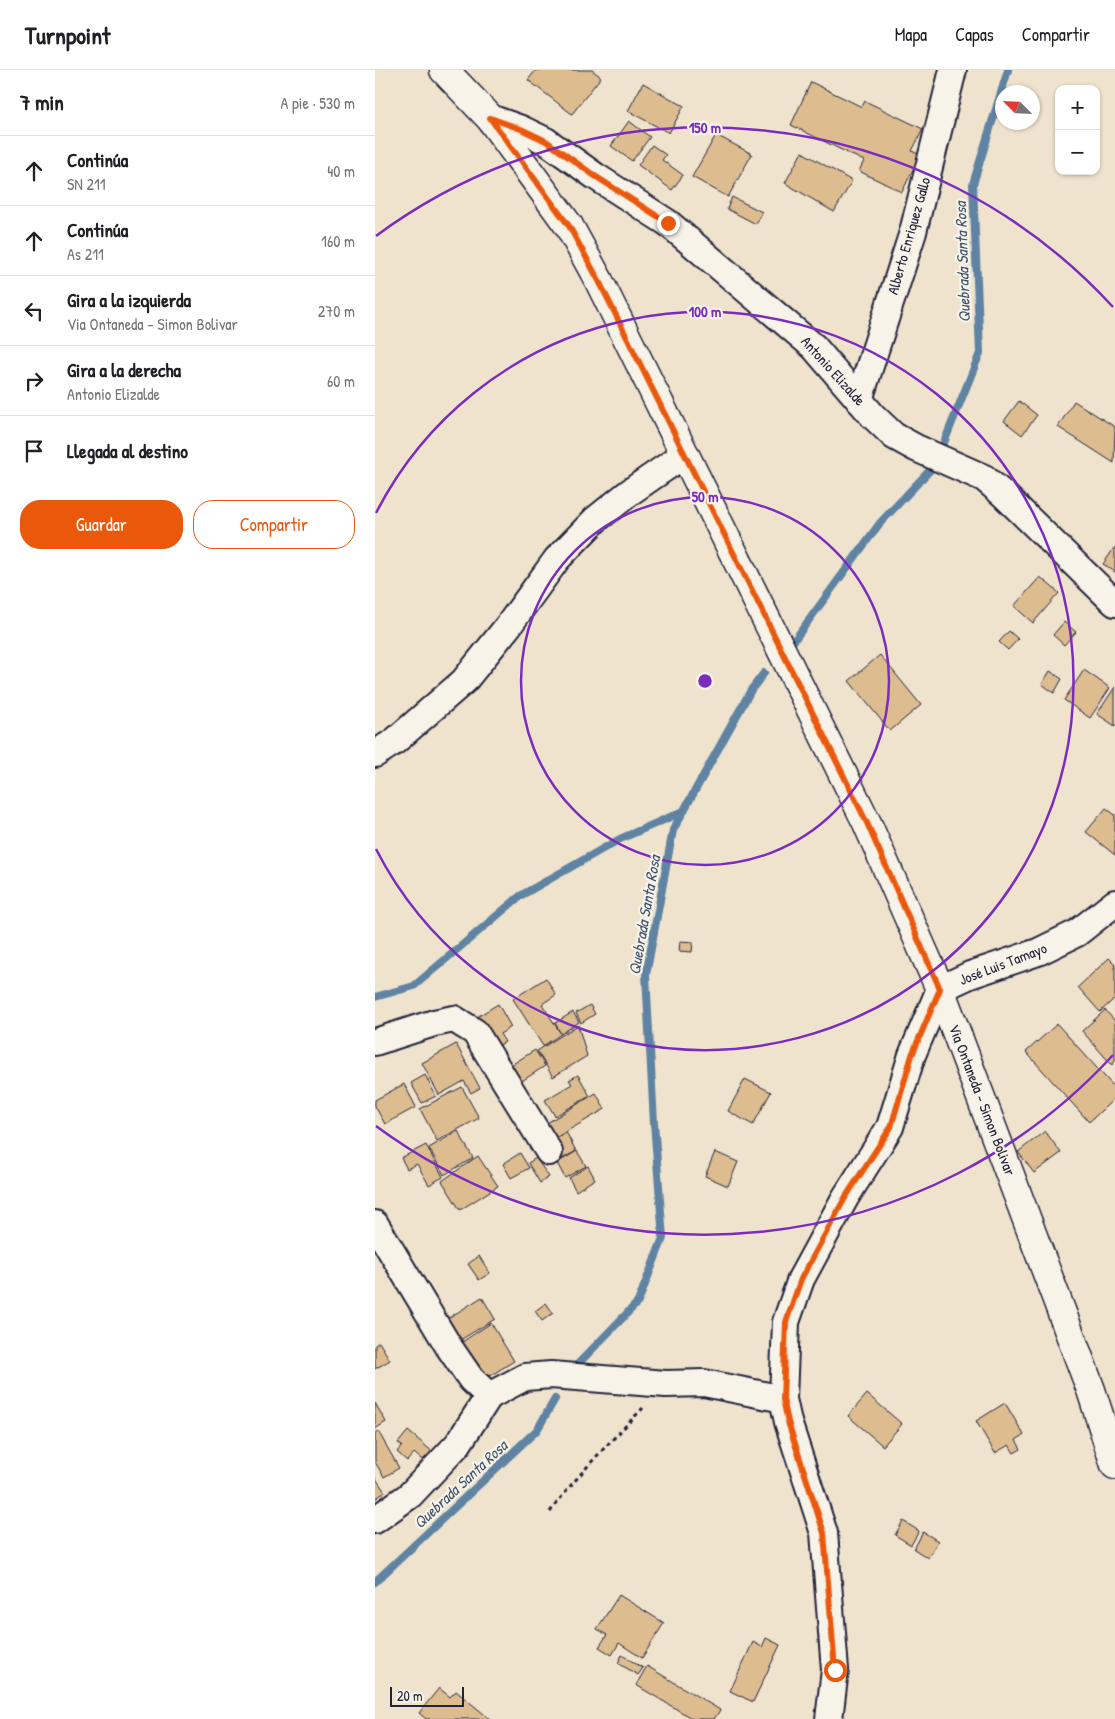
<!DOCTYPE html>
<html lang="es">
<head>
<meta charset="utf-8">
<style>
	:root { --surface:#fff; --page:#f6f6f6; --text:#202124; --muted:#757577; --line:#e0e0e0; --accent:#ea580c }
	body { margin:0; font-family:"Patrick Hand",sans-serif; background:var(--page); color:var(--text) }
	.controls { position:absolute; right:15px; top:15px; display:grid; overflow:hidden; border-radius:10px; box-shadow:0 1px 4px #0004 }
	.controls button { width:45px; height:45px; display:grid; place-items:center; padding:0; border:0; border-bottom:1px solid var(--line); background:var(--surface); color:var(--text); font:25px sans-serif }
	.compass { position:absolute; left:620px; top:15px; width:45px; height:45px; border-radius:50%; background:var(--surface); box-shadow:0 1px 4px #0004; rotate:294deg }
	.scale { position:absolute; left:15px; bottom:12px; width:74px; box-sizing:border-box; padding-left:5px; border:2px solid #22223b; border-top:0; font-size:14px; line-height:18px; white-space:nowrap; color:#22223b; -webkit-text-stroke:4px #f7f3e8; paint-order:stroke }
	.stop { position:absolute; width:15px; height:15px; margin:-11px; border:4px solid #ea580c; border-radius:50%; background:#fff }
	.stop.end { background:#ea580c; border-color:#fff; box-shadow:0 1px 5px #0008 }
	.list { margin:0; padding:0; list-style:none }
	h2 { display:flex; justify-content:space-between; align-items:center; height:65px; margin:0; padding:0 20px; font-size:21px }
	h2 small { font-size:16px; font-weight:400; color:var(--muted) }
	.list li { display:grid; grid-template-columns:32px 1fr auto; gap:15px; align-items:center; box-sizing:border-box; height:70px; padding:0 20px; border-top:1px solid var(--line) }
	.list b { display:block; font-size:19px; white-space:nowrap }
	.list p { margin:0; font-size:16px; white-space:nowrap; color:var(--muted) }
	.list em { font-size:16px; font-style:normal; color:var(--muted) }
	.actions { display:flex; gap:10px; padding:15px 20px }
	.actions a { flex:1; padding:11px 0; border:1px solid var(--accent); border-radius:20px; text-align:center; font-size:18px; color:var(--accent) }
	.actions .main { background:var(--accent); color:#fff }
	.icon { flex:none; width:28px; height:28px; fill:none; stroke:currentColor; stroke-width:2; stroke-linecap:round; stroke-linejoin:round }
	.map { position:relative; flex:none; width:740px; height:1649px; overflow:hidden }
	header { display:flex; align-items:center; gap:30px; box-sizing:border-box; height:70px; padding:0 25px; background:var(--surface); border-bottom:1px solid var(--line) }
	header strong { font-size:24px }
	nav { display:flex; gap:28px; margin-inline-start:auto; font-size:18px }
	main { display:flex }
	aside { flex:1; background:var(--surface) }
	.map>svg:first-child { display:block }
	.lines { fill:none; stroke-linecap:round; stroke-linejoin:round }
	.stream { stroke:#5e83a2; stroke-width:8 }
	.building { fill:#ddbd90; stroke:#22223b }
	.minor-casing { stroke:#22223b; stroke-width:30 }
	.tertiary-casing { stroke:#22223b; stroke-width:31 }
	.path { stroke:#22223b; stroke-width:3; stroke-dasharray:4 4; stroke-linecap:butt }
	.minor { stroke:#f7f3e8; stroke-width:26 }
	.tertiary { stroke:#f7f3e8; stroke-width:28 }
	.route { stroke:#ea580c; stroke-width:6 }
	.ring { fill:none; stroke:#7b2cbf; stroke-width:2.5 }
	.labels { text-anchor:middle; stroke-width:4.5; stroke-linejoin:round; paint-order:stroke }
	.street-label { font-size:15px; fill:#22223b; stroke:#f7f3e8 }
	.water-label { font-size:16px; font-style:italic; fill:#40526e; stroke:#f7f3e8 }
	.centre { fill:#7b2cbf; stroke:#f7f3e8; stroke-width:2.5 }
	.ring-label { font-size:15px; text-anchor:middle; font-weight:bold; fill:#7b2cbf; stroke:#f7f3e8; stroke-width:4.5; stroke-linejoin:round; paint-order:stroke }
</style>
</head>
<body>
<header>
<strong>Turnpoint</strong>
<nav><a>Mapa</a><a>Capas</a><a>Compartir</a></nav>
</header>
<main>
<aside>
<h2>7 min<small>A pie · 530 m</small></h2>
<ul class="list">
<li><svg class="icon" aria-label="ahead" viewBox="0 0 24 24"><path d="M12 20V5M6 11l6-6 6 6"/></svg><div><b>Continúa</b><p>SN 211</p></div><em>40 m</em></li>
<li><svg class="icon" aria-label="ahead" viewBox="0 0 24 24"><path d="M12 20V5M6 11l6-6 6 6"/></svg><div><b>Continúa</b><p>As 211</p></div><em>160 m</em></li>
<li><svg class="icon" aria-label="left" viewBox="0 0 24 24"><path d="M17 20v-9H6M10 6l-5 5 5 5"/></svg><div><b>Gira a la izquierda</b><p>Via Ontaneda - Simon Bolivar</p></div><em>270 m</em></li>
<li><svg class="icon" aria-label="right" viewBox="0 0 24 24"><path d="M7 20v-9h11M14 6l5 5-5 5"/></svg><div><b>Gira a la derecha</b><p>Antonio Elizalde</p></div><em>60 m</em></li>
<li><svg class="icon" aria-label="arrive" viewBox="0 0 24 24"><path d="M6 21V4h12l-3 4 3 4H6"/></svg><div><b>Llegada al destino</b></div></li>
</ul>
<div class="actions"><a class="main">Guardar</a><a>Compartir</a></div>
</aside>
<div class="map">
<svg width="740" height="1649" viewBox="0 0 740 1649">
	<rect width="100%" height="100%" fill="#efe3ce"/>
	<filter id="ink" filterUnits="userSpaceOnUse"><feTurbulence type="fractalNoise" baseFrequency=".02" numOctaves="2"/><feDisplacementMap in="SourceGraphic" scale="10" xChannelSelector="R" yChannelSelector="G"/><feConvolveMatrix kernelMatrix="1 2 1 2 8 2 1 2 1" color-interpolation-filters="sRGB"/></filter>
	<g filter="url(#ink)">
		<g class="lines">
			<g class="stream">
				<path d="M 566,380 L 605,283 L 598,114 L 633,0"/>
				<path d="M 412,580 L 505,453 L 558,397"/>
				<path d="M 0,927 L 39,916 L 145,826 L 245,769 L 309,741"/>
				<path d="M 201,1296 L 263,1232 L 288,1168 L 279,1053 L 271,905 L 298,760 L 376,620 L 389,603"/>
				<path d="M 0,1512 L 162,1360 L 180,1329"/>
			</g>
		</g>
		<g class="building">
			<path d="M 161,0 L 217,0 L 226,7 L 197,44 L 153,10 Z"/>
			<path d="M 436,12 L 487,37 L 490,31 L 548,59 L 537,81 L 545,85 L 527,122 L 484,101 L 489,91 L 416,55 Z"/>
			<path d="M 268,13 L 309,36 L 294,63 L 253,41 Z"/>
			<path d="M 254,51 L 275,67 L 257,91 L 236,76 Z"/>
			<path d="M 341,65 L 377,84 L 353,127 L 317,107 Z"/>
			<path d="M 277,75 L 291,85 L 287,90 L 308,105 L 297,120 L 263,95 Z"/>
			<path d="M 427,82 L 477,111 L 459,142 L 410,113 Z"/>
			<path d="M 357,127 L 387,142 L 381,154 L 352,139 Z"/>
			<path d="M 644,331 L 662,345 L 647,365 L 629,351 Z"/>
			<path d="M 699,331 L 740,357 L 739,393 L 683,357 Z"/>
			<path d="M 740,477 L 740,502 L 728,494 Z"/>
			<path d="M 665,507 L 684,523 L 658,553 L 639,536 Z"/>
			<path d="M 689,552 L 701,562 L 689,575 L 678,565 Z"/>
			<path d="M 634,561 L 643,569 L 633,580 L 624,572 Z"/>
			<path d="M 505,585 L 546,635 L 515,661 L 474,611 Z"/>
			<path d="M 709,600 L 735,618 L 715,648 L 689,630 Z"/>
			<path d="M 675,601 L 687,609 L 679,623 L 667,614 Z"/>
			<path d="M 740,617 L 740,656 L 722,644 Z"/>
			<path d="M 731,738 L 740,745 L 740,785 L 711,762 Z"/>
			<path d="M 305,871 L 318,872 L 317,882 L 304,881 Z"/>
			<path d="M 734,888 L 740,894 L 740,928 L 725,942 L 703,917 Z"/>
			<path d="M 171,908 L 181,925 L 167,934 L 186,964 L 168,976 L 138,929 Z"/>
			<path d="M 123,934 L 136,957 L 125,964 L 130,972 L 114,981 L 97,950 Z"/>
			<path d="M 215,935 L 220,944 L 206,953 L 201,943 Z"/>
			<path d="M 730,940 L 740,951 L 740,991 L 737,995 L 707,961 Z"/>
			<path d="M 198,942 L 204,952 L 186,964 L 180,953 Z"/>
			<path d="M 682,954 L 740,1018 L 740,1028 L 714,1052 L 651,982 Z"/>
			<path d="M 203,955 L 212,986 L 178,1007 L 162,981 Z"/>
			<path d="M 81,974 L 105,1018 L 96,1023 L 89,1011 L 64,1025 L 47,993 Z"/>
			<path d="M 160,980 L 170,996 L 136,1018 L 125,1002 Z"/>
			<path d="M 50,1005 L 61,1026 L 47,1033 L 36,1013 Z"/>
			<path d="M 203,1005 L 215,1026 L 180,1046 L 170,1030 L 197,1014 L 194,1010 Z"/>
			<path d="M 370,1009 L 396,1022 L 378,1055 L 353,1041 Z"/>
			<path d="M 29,1014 L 41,1037 L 10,1054 L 0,1036 L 0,1030 Z"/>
			<path d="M 87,1017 L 104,1048 L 62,1071 L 45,1039 Z"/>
			<path d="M 221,1023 L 230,1039 L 170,1074 L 162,1059 Z"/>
			<path d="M 83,1061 L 98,1088 L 69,1105 L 54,1078 Z"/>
			<path d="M 670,1061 L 686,1083 L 659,1103 L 643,1082 Z"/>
			<path d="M 191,1062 L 201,1081 L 182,1092 L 171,1074 Z"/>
			<path d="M 51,1075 L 68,1107 L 54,1115 L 42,1094 L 32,1099 L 26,1088 Z"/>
			<path d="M 202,1081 L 211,1096 L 190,1108 L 182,1093 Z"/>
			<path d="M 340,1082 L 363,1092 L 353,1116 L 330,1106 Z"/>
			<path d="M 145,1083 L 154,1098 L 136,1108 L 128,1094 Z"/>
			<path d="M 103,1086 L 123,1116 L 85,1140 L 67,1111 Z"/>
			<path d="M 161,1088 L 174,1107 L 165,1113 L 153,1093 Z"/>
			<path d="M 213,1096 L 220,1109 L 201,1121 L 194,1108 Z"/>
			<path d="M 104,1186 L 115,1203 L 104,1210 L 93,1194 Z"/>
			<path d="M 107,1227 L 120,1249 L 85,1270 L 72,1249 Z"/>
			<path d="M 171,1233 L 178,1243 L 167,1251 L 160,1241 Z"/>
			<path d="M 116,1253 L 139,1291 L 110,1309 L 87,1272 Z"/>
			<path d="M 4,1272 L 15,1290 L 0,1299 L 0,1275 Z"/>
			<path d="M 492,1324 L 527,1354 L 508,1376 L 473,1346 Z"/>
			<path d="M 0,1333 L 11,1352 L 0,1359 Z"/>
			<path d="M 630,1333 L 649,1365 L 641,1370 L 646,1379 L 639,1383 L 634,1375 L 620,1383 L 601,1351 Z"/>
			<path d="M 3,1361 L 24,1398 L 9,1407 L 0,1392 L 0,1363 Z"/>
			<path d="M 33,1361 L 59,1383 L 51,1393 L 39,1383 L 32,1391 L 22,1382 L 27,1376 L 23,1373 Z"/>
			<path d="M 0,1407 L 10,1422 L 0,1429 Z"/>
			<path d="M 528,1451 L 544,1461 L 536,1475 L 520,1465 Z"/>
			<path d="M 548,1462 L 563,1471 L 553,1488 L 539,1479 Z"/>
			<path d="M 244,1525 L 289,1553 L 267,1588 L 244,1573 L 237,1585 L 224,1577 L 232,1565 L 222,1559 Z"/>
			<path d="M 391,1568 L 405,1575 L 378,1632 L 355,1621 L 378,1572 L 387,1577 Z"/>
			<path d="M 247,1585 L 268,1598 L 263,1605 L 243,1593 Z"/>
			<path d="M 272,1596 L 345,1640 L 339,1649 L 318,1649 L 261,1615 Z"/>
			<path d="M 64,1618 L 75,1627 L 81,1621 L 115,1649 L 51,1649 L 44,1643 Z"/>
		</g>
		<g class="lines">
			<g class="minor-casing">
				<g id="minor">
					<path d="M 115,48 L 146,59 L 171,71 L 220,106 L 293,153 L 439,277 L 498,346 L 519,366 L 541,378 L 609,408 L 628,424 L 740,533"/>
					<path d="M 484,330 L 538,162 L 578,0"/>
					<path d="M 0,684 L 20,671 L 89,611 L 134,555 L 182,489 L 220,450 L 255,422 L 310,384"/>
					<path d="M 0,972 L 59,953 L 79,949 L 100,962 L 174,1082"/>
					<path d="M 0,1154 L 74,1277 L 96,1309 L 114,1326 L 150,1307 L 176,1305 L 291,1314 L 329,1313 L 408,1329"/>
					<path d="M 0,1450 L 35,1425 L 83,1374 L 114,1326"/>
					<path d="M 454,1649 L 460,1600 L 449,1463 L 413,1352 L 408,1329 L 411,1252 L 426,1209 L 470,1128 L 515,1057 L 537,985 L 565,919 L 595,905 L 663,882 L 702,863 L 740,833"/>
				</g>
			</g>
			<g class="tertiary-casing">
				<path id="tertiary" d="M 69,0 L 115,48 L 194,156 L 223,209 L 492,753 L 565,919 L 716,1320 L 740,1395"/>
			</g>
			<path class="path" d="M 175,1442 C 203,1404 235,1372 268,1338"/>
			<use href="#minor" class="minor"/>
			<use href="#tertiary" class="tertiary"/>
		</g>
	</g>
	<g class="lines" filter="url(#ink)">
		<path class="route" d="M 293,153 L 220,106 L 171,71 L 146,59 L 115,48 L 194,156 L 223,209 L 492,753 L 565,919 L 537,985 L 516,1057 L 470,1128 L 426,1209 L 411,1252 L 408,1329 L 413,1352 L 449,1463 L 460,1600"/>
	</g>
	<g class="ring">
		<circle cx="330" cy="611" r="184"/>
		<path d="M1 443A369 369 0 1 1 1 779"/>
		<path d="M738 985A553 553 0 0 1 1 1056M1 166A553 553 0 0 1 738 237"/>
	</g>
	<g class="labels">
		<g class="street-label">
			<text transform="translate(534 166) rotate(-74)" y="5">Alberto Enriquez Gallo</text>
			<text transform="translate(458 301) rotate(48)" y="5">Antonio Elizalde</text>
			<text transform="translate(628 894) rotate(-21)" y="5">José Luis Tamayo</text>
			<text transform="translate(607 1030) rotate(69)" y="5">Via Ontaneda - Simon Bolivar</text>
		</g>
		<g class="water-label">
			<text transform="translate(587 192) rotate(-92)" y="6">Quebrada Santa Rosa</text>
			<text transform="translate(269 845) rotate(-80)" y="6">Quebrada Santa Rosa</text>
			<text transform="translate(85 1414) rotate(-43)" y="6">Quebrada Santa Rosa</text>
		</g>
	</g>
	<circle cx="330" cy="611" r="8" class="centre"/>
	<g class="ring-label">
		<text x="330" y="63">150 m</text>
		<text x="330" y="247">100 m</text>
		<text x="330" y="432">50 m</text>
	</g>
</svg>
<div class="controls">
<button>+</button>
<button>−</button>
</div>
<svg class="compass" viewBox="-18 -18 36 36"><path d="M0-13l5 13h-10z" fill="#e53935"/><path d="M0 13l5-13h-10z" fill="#757577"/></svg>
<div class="scale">20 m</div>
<div class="stop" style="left:460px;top:1600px"></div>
<div class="stop end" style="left:293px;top:153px"></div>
</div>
</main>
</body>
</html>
